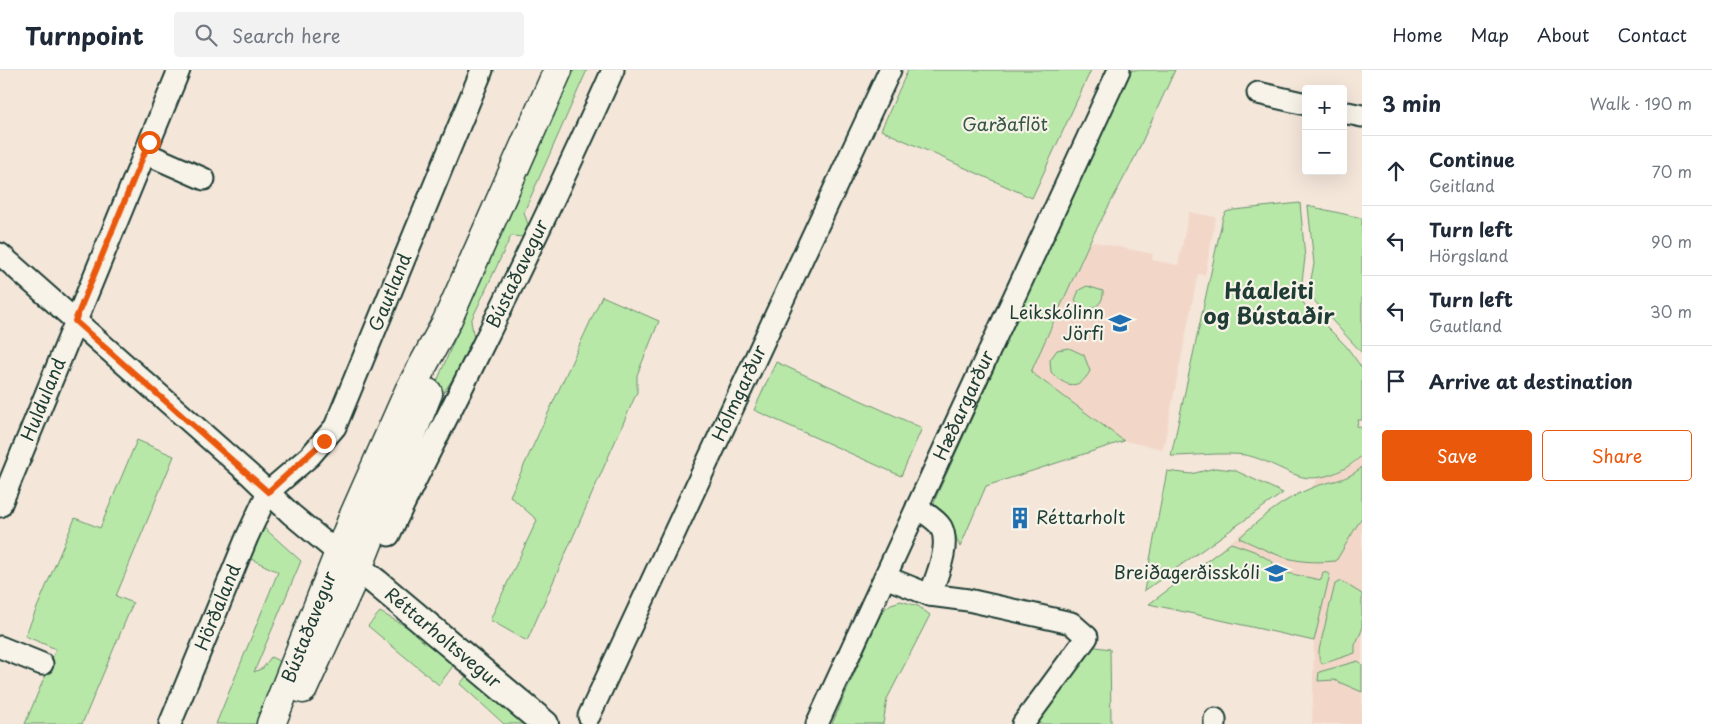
<!DOCTYPE html>
<html lang="en">
<head>
<meta charset="utf-8">
<style>
	:root { --surface:#fff; --page:#f2f2f3; --text:#1f2937; --muted:#747a83; --line:#e0e1e3; --accent:#ea580c }
	body { margin:0; font-family:"Playpen Sans",sans-serif; background:var(--page); color:var(--text) }
	.controls { position:absolute; right:15px; top:15px; display:grid; overflow:hidden; border-radius:5px; box-shadow:0 5px 20px #0002 }
	.controls button { width:45px; height:45px; display:grid; place-items:center; padding:0; border:0; border-bottom:1px solid var(--line); background:var(--surface); color:var(--text); font:25px sans-serif }
	.stop { position:absolute; width:15px; height:15px; margin:-11px; border:4px solid #ea580c; border-radius:50%; background:#fff }
	.stop.end { background:#ea580c; border-color:#fff; box-shadow:0 1px 5px #0008 }
	.list { margin:0; padding:0; list-style:none }
	h2 { display:flex; justify-content:space-between; align-items:center; height:65px; margin:0; padding:0 20px; font-size:21px }
	h2 small { font-size:16px; font-weight:400; color:var(--muted) }
	.list li { display:grid; grid-template-columns:32px 1fr auto; gap:15px; align-items:center; box-sizing:border-box; height:70px; padding:0 20px; border-top:1px solid var(--line) }
	.list b { display:block; font-size:19px; white-space:nowrap }
	.list p { margin:0; font-size:16px; white-space:nowrap; color:var(--muted) }
	.list em { font-size:16px; font-style:normal; color:var(--muted) }
	.actions { display:flex; gap:10px; padding:15px 20px }
	.actions a { flex:1; padding:11px 0; border:1px solid var(--accent); border-radius:5px; text-align:center; font-size:18px; color:var(--accent) }
	.actions .main { background:var(--accent); color:#fff }
	.icon { flex:none; width:28px; height:28px; fill:none; stroke:currentColor; stroke-width:2; stroke-linecap:round; stroke-linejoin:round }
	.map { position:relative; flex:none; width:1362px; height:654px; overflow:hidden }
	header { display:flex; align-items:center; gap:30px; box-sizing:border-box; height:70px; padding:0 25px; background:var(--surface); border-bottom:1px solid var(--line) }
	header strong { font-size:24px }
	nav { display:flex; gap:28px; margin-inline-start:auto; font-size:18px }
	.search { width:350px; height:45px; background:var(--page); display:flex; align-items:center; gap:12px; box-sizing:border-box; padding:0 18px; border-radius:5px; color:var(--muted); font-size:19px }
	main { display:flex }
	aside { flex:1; background:var(--surface) }
	.map>svg:first-child { display:block }
	.built { fill:#f2d7c9 }
	.green { fill:#b8e8a8; stroke:#6c926e }
	.lines { fill:none; stroke-linecap:round; stroke-linejoin:round }
	.minor-casing { stroke:#1f3d34; stroke-width:25 }
	.tertiary-casing { stroke:#1f3d34; stroke-width:30 }
	.secondary-casing { stroke:#1f3d34; stroke-width:31 }
	.minor { stroke:#f7f3e8; stroke-width:21 }
	.tertiary { stroke:#f7f3e8; stroke-width:26 }
	.secondary { stroke:#f7f3e8; stroke-width:28 }
	.route { stroke:#ea580c; stroke-width:6 }
	.labels { text-anchor:middle; stroke-width:4.5; stroke-linejoin:round; paint-order:stroke }
	.park-label { font-size:18px; fill:#365745; stroke:#f7f3e8 }
	.street-label { font-size:18px; fill:#1f3d34; stroke:#f7f3e8 }
	.poi-label { font-size:18px; fill:#1f3d34; stroke:#f7f3e8; text-anchor:end }
	.district-label { font-size:22px; font-weight:bold; fill:#1f3d34; stroke:#f7f3e8 }
</style>
</head>
<body>
<header>
<strong>Turnpoint</strong>
<div class="search"><svg class="icon" aria-label="search" viewBox="0 0 24 24"><circle cx="10" cy="10" r="6"/><path d="M15 15l6 6"/></svg>Search here</div>
<nav><a>Home</a><a>Map</a><a>About</a><a>Contact</a></nav>
</header>
<main>
<div class="map">
<svg width="1362" height="654" viewBox="0 0 1362 654">
	<rect width="100%" height="100%" fill="#f5e6da"/>
	<filter id="ink" filterUnits="userSpaceOnUse"><feTurbulence type="fractalNoise" baseFrequency=".02" numOctaves="2"/><feDisplacementMap in="SourceGraphic" scale="10" xChannelSelector="R" yChannelSelector="G"/><feConvolveMatrix kernelMatrix="1 2 1 2 8 2 1 2 1" color-interpolation-filters="sRGB"/></filter>
	<g filter="url(#ink)">
		<g class="built">
			<path d="M 1189,142 L 1216,147 L 1205,205 L 1198,204 L 1163,379 L 1124,371 L 1031,302 L 1090,171 L 1153,184 L 1152,190 L 1178,195 Z"/>
			<path d="M 1362,385 L 1362,654 L 1312,654 L 1314,571 L 1149,534 L 1285,430 L 1311,418 L 1319,406 L 1339,402 L 1355,393 Z"/>
		</g>
		<g class="green">
			<path d="M 567,0 L 587,0 L 524,142 L 529,158 L 525,167 L 511,166 L 471,251 L 475,275 L 413,369 Z"/>
			<path d="M 908,0 L 1091,0 L 1032,128 L 881,60 Z"/>
			<path d="M 1129,0 L 1175,0 L 1135,87 L 1090,171 L 1031,302 L 1124,371 L 986,416 L 960,477 L 950,452 L 934,434 L 936,427 Z"/>
			<path d="M 1300,133 L 1305,188 L 1300,226 L 1304,234 L 1346,276 L 1362,298 L 1362,350 L 1358,350 L 1357,356 L 1362,358 L 1362,385 C 1348,400 1320,413 1299,406 C 1281,400 1263,388 1245,385 C 1220,382 1195,386 1171,386 L 1223,147 L 1226,142 L 1234,140 Z"/>
			<path d="M 1308,136 L 1362,148 L 1362,283 L 1308,224 L 1314,194 Z"/>
			<path d="M 1087,216 L 1103,221 C 1104,236 1092,240 1079,238 L 1075,230 L 1079,220 Z"/>
			<path d="M 602,226 L 659,251 L 637,305 L 637,322 L 527,571 L 490,550 L 537,450 L 510,426 Z"/>
			<path d="M 1069,278 L 1084,285 L 1090,301 C 1079,322 1064,316 1051,302 L 1050,290 L 1057,280 Z"/>
			<path d="M 776,292 L 922,358 L 901,406 L 754,340 Z"/>
			<path d="M 137,370 L 174,386 L 116,526 L 133,533 L 82,654 L 25,654 L 56,579 L 25,566 L 75,448 L 100,458 Z"/>
			<path d="M 1362,397 L 1362,447 L 1336,491 C 1290,495 1278,485 1239,468 C 1260,449 1282,430 1309,419 C 1329,410 1344,413 1362,397 Z"/>
			<path d="M 1215,398 L 1234,400 L 1283,423 L 1144,521 L 1167,401 L 1191,404 Z"/>
			<path d="M 262,456 L 301,491 L 254,602 L 263,598 L 271,587 L 285,594 L 262,654 L 216,654 L 278,502 L 247,487 Z"/>
			<path d="M 1231,473 L 1254,481 L 1273,492 L 1272,500 L 1321,510 L 1323,502 L 1330,504 L 1314,571 L 1149,534 Z"/>
			<path d="M 1341,511 L 1362,524 L 1362,560 L 1355,575 L 1355,583 L 1322,594 L 1319,588 L 1319,580 L 1335,514 Z"/>
			<path d="M 901,531 L 918,536 L 930,545 L 887,629 L 883,654 L 832,654 L 882,541 L 891,534 Z"/>
			<path d="M 380,542 L 418,563 L 453,596 L 439,615 L 368,556 Z"/>
			<path d="M 1090,576 L 1110,579 L 1111,654 L 1035,654 Z"/>
			<path d="M 1358,591 L 1362,594 L 1362,622 L 1334,610 L 1318,611 L 1319,602 Z"/>
			<path d="M 470,602 L 535,654 L 504,654 L 460,614 Z"/>
		</g>
		<g class="lines">
			<g class="minor-casing">
				<g id="minor">
					<path d="M 1258,23 L 1306,34"/>
					<path d="M 1343,42 L 1362,46"/>
					<path d="M 145,83 L 204,109"/>
					<path d="M 0,184 L 249,404 L 291,444 L 339,484"/>
					<path id="s1" d="M 0,436 L 179,0"/>
					<path d="M 917,437 C 924,443 936,449 941,457 C 951,476 936,507 930,525"/>
					<path id="s2" d="M 389,465 C 417,404 449,345 478,285 C 525,190 570,96 613,0"/>
					<path d="M 885,507 L 930,525 L 968,530 L 1071,553 L 1087,567 L 1023,654"/>
					<path d="M 0,577 L 42,594"/>
					<path id="s3" d="M 589,646 L 890,0"/>
					<path id="s4" d="M 170,654 L 247,467 L 268,422 L 310,386 L 335,357 L 482,0"/>
					<path id="s5" d="M 817,654 L 1119,0"/>
					<path d="M 1215,654 L 1215,649"/>
				</g>
			</g>
			<g class="tertiary-casing">
				<g id="tertiary">
					<path id="s6" d="M 342,486 L 377,513 L 545,654"/>
				</g>
			</g>
			<g class="secondary-casing">
				<g id="secondary">
					<path d="M 303,619 L 358,498 L 428,323"/>
					<path id="s7" d="M 271,654 L 354,445 L 409,321 L 447,251 L 558,0"/>
				</g>
			</g>
			<use href="#minor" class="minor"/>
			<use href="#tertiary" class="tertiary"/>
			<use href="#secondary" class="secondary"/>
		</g>
	</g>
	<g class="lines" filter="url(#ink)">
		<path class="route" d="M 149,72 L 75,251 L 268,422 L 324,371"/>
	</g>
	<defs>
		<g id="school-bare" transform="scale(1.725)"><path d="M0-5L7-2L0 1L-7-2ZM-4 1L0 2.5L4 1V4Q0 6-4 4Z" fill="#1f6fb2" stroke="#f7f3e8" stroke-width="2.5" paint-order="stroke"/></g>
		<g id="building-bare" transform="scale(1.725)"><path d="M-4-6H4V6H1V3H-1V6H-4ZM-2.5-4.3h1.7v1.8h-1.7ZM.8-4.3h1.7v1.8H.8ZM-2.5-1h1.7V.8h-1.7ZM.8-1h1.7V.8H.8Z" fill="#1f6fb2" stroke="#f7f3e8" stroke-width="2.5" paint-order="stroke"/></g>
	</defs>
	<g fill-rule="evenodd">
		<use href="#school-bare" x="1120" y="253"/>
		<use href="#building-bare" x="1020" y="448"/>
		<use href="#school-bare" x="1276" y="503"/>
	</g>
	<g class="labels">
		<g class="park-label">
			<text x="1005" y="61">Garðaflöt</text>
		</g>
		<g class="street-label">
			<text dy="6" stroke="none"><textPath href="#s2" startOffset="291">Bústaðavegur</textPath></text>
			<text dy="6" stroke="none"><textPath href="#s4" startOffset="491">Gautland</textPath></text>
			<text dy="6" stroke="none"><textPath href="#s3" startOffset="356">Hólmgarður</textPath></text>
			<text dy="6" stroke="none"><textPath href="#s1" startOffset="115">Hulduland</textPath></text>
			<text dy="6" stroke="none"><textPath href="#s5" startOffset="351">Hæðargarður</textPath></text>
			<text dy="6" stroke="none"><textPath href="#s4" startOffset="126">Hörðaland</textPath></text>
			<text dy="6" stroke="none"><textPath href="#s7" startOffset="104">Bústaðavegur</textPath></text>
			<text dy="6" stroke="none"><textPath href="#s6" startOffset="130">Réttarholtsvegur</textPath></text>
		</g>
		<g class="poi-label">
			<text x="1104" y="249">Leikskólinn<tspan x="1104" dy="21">Jörfi</tspan></text>
			<text x="1036" y="454" text-anchor="start">Réttarholt</text>
			<text x="1260" y="509">Breiðagerðisskóli</text>
		</g>
		<g class="district-label">
			<text x="1269" y="229">Háaleiti<tspan x="1269" dy="25">og Bústaðir</tspan></text>
		</g>
	</g>
</svg>
<div class="controls">
<button>+</button>
<button>−</button>
</div>
<div class="stop" style="left:149px;top:72px"></div>
<div class="stop end" style="left:324px;top:371px"></div>
</div>
<aside>
<h2>3 min<small>Walk · 190 m</small></h2>
<ul class="list">
<li><svg class="icon" aria-label="ahead" viewBox="0 0 24 24"><path d="M12 20V5M6 11l6-6 6 6"/></svg><div><b>Continue</b><p>Geitland</p></div><em>70 m</em></li>
<li><svg class="icon" aria-label="left" viewBox="0 0 24 24"><path d="M17 20v-9H6M10 6l-5 5 5 5"/></svg><div><b>Turn left</b><p>Hörgsland</p></div><em>90 m</em></li>
<li><svg class="icon" aria-label="left" viewBox="0 0 24 24"><path d="M17 20v-9H6M10 6l-5 5 5 5"/></svg><div><b>Turn left</b><p>Gautland</p></div><em>30 m</em></li>
<li><svg class="icon" aria-label="arrive" viewBox="0 0 24 24"><path d="M6 21V4h12l-3 4 3 4H6"/></svg><div><b>Arrive at destination</b></div></li>
</ul>
<div class="actions"><a class="main">Save</a><a>Share</a></div>
</aside>
</main>
</body>
</html>
